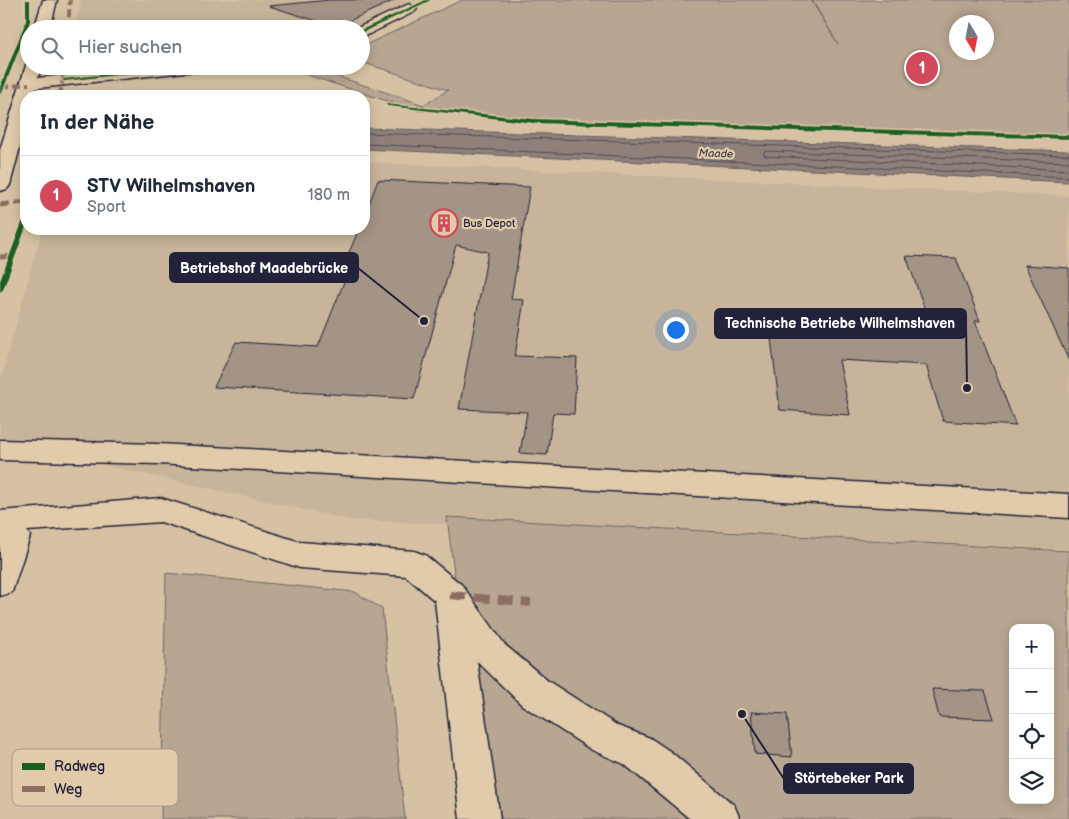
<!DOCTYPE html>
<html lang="de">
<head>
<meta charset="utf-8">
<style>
	:root { --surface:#fff; --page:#f6f6f7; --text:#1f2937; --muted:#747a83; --line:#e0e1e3; --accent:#d1495b }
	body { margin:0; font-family:"Balsamiq Sans",sans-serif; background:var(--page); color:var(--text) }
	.controls { position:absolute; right:15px; bottom:15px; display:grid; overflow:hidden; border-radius:10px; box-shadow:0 2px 12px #0003 }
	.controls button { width:45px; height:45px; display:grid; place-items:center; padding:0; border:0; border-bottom:1px solid var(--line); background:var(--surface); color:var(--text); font:25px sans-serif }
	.compass { position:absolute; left:949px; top:15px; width:45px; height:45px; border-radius:50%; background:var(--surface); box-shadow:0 2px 12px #0003; rotate:170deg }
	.you { position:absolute; left:675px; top:329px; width:18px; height:18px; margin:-12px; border:4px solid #fff; border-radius:50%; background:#1a73e8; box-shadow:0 0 0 8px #1a73e833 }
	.badge { display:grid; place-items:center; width:32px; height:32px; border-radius:50%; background:var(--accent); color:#fff; font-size:16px; font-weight:700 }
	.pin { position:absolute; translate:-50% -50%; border:2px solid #fff; box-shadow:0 1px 5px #0006 }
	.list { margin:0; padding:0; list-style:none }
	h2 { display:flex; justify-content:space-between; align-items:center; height:65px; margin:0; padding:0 20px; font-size:21px }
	h2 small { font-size:16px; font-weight:400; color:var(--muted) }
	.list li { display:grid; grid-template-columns:32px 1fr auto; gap:15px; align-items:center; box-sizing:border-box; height:80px; padding:0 20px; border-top:1px solid var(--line) }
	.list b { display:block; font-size:19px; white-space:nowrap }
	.list p { margin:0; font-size:16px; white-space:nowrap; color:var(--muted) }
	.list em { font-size:16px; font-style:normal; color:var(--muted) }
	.icon { flex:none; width:28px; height:28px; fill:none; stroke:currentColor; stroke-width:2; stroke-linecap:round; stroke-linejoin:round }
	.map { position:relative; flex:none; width:1069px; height:819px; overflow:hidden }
	.search { position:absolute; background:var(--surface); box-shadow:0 2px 12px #0003; left:20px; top:20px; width:350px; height:55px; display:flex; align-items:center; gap:12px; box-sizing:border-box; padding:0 18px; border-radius:28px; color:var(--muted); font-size:19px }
	.panel { position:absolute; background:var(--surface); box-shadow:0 2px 12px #0003; left:20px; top:90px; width:350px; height:145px; border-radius:20px }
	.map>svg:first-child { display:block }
	.built { fill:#c7b49a }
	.green { fill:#b8a692; stroke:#6d6466; fill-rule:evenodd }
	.water { fill:#8f817a; stroke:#635b61 }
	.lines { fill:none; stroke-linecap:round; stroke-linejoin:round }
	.shore { stroke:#4e4854; stroke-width:1 }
	.building { fill:#a49486; stroke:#22223b }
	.minor-casing { stroke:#22223b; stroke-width:3 }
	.major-casing { stroke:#22223b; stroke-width:3 }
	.minor { fill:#e1cbaa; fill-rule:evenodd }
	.major { fill:#e1cbaa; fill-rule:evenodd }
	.quiet-far2 { stroke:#8d6e63; stroke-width:4; stroke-dasharray:8 4; stroke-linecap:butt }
	.quiet-far1 { stroke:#8d6e63; stroke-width:5; stroke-dasharray:10 5; stroke-linecap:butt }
	.quiet { stroke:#8d6e63; stroke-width:8; stroke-dasharray:16 8; stroke-linecap:butt }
	.cycleway-casing { stroke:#e1cbaa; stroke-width:3 }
	.cycleway { fill:#1b5e20; fill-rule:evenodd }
	.labels { text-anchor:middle; stroke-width:4.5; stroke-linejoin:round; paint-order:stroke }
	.far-water-label { font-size:11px; font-style:italic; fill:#433e4e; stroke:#e1cbaa }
	.far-poi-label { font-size:11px; fill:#22223b; stroke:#e1cbaa; text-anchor:start }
	.key { fill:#e1cbaa; stroke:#a89889; stroke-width:1 }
	.key-label { font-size:14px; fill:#22223b }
	.leader { fill:none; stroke:#22223b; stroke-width:2 }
	.callout-dot { fill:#22223b; stroke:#e1cbaa; stroke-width:2 }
	.callout { fill:#22223b; stroke:#22223b; stroke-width:2 }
	.callout-label { font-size:14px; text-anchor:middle; font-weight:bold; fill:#fff }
</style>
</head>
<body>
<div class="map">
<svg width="1069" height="819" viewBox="0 0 1069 819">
	<rect width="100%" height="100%" fill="#d6c1a3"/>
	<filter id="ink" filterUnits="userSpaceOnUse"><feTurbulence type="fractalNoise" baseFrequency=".02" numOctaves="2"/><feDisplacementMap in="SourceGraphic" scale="10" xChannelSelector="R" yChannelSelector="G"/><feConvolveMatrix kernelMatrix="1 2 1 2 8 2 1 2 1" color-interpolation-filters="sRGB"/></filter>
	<g filter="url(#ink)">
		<g class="built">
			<path d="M 81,0 L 418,0 L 353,29 L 75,29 Z"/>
			<path d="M 364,162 L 1069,196 L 1069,549 L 351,520 L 0,442 L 0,383 L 42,229 L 364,229 Z"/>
		</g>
		<g class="green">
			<path d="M 462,0 L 811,0 L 838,44 L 812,0 L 1069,0 L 1069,135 L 633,124 L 418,111 L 304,74 L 321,66 L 349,66 L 333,75 L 424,105 L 448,90 L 361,62 L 361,47 ZM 956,22 L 986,22 L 986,52 L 956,52 Z"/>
			<path d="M 447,517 L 1069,551 L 1069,819 L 485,819 ZM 1013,628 L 1050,628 L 1050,800 L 1013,800 Z"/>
			<path d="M 166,573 L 355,592 L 382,609 L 405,819 L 161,819 Z"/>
		</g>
		<path class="water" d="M 364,128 L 1069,151 L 1069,182 L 364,149 Z"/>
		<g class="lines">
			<g class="shore">
				<path d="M 364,133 L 1069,155"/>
				<path d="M 364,144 L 1069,177"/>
				<path d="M 1069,162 L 765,151 L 763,154 L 765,156 L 1069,170"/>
			</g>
		</g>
		<g class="building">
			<path d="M 330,0 L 395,0 L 336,27 L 269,6 Z"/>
			<path d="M 378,180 L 530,187 L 511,299 L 524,300 L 515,356 L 577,358 L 574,414 L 553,413 L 547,455 L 520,453 L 527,412 L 459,409 L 488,252 L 456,245 L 414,399 L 214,387 L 236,342 L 318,347 L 354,257 L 347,257 L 359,229 L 364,229 L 364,217 Z"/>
			<path d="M 906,256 L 956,258 L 980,321 L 975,321 L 1016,426 L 943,421 L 926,365 L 839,360 L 850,415 L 780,410 L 768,315 L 930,324 Z"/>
			<path d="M 1025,265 L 1069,268 L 1069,361 L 1039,296 Z"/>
			<path d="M 932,689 L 985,691 L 994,719 L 939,717 Z"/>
			<path d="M 751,712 L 787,714 L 792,757 L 755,754 Z"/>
		</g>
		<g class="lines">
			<g class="minor-casing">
				<g id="minor">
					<path d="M 409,4 L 417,9 L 414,12 L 367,35 L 361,37 L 361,29 L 355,29 Z"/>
					<path d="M 145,66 L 203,66 L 195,71 L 29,89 L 23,88 L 20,84 L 23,80 L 29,79 Z"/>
					<path d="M 0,440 L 158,444 L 1069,494 L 1069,518 L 158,464 L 0,460 Z"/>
					<path d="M 161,498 L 300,542 L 414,551 L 425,555 L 462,585 L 505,645 L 548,681 L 618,726 L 650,738 L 671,752 L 734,805 L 740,819 L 690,819 L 624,764 L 592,750 L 522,705 L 477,661 L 500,819 L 460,819 L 435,601 L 406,576 L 300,568 L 161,522 L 27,531 L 30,536 L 12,592 L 0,596 L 0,511 Z"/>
				</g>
			</g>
			<g class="major-casing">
				<g id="major">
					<path d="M 43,0 L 57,0 L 50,29 L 34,29 Z"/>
					<path d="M 27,62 L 29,62 L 29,66 L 41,66 L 34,96 L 26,96 L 26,124 L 10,185 L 7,189 L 0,191 L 0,150 Z"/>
				</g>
			</g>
			<use href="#minor" class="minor"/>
			<use href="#major" class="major"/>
			<g class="quiet-far2">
				<path d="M 68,29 L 70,0"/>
				<path d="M 2,87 L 29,84"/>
				<path d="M 60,96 L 65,66"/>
			</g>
			<g class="quiet-far1">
				<path d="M 0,205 L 26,202"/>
				<path d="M 0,257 L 14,256"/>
			</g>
			<path class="quiet" d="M 450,595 L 531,603"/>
			<g class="cycleway-casing">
				<g id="cycleway">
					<path d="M 26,0 L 30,0 L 30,21 L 2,93 L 0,94 L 0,87 L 26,21 Z"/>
					<path d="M 426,0 L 431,0 L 361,33 L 361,30 Z"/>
					<path d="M 180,66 L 197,66 L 64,81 L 62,80 L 64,79 Z"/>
					<path d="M 386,104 L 534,119 L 1069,135 L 1069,139 L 534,123 L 388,106 L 386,105 Z"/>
					<path d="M 26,218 L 26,227 L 3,290 L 0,292 L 0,281 L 23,220 Z"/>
				</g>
			</g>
			<use href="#cycleway" class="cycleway"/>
		</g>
	</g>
	<defs>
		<g id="building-ring" transform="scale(1.4375)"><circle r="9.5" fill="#e1cbaa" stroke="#d1495b" stroke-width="1.5"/><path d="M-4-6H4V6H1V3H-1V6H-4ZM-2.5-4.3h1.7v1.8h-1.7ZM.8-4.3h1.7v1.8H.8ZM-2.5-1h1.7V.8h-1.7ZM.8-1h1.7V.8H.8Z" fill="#d1495b"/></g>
	</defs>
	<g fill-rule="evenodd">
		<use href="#building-ring" x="444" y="223"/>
	</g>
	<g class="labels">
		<g class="far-water-label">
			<text transform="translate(716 153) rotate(2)" y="4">Maade</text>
		</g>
		<g class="far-poi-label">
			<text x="463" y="227">Bus Depot</text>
		</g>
	</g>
	<rect x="12" y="749" width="166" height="57" rx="8" class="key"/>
	<rect x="22" y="763" width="23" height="7" fill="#1b5e20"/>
	<rect x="22" y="786" width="23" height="6" fill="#8d6e63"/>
	<g class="key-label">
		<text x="54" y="771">Radweg</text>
		<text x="54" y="794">Weg</text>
	</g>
	<path class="leader" d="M424 321L358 268M967 388L966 323M742 714L784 779"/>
	<g class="callout-dot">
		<circle cx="424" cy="321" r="5"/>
		<circle cx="967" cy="388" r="5"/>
		<circle cx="742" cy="714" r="5"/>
	</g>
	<g class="callout">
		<rect x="170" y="253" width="188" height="29" rx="5"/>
		<rect x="715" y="309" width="251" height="29" rx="5"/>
		<rect x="784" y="764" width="129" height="29" rx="5"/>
	</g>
	<g class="callout-label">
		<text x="264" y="273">Betriebshof Maadebrücke</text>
		<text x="840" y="328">Technische Betriebe Wilhelmshaven</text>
		<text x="849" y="783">Störtebeker Park</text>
	</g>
</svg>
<div class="controls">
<button>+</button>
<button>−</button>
<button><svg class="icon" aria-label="locate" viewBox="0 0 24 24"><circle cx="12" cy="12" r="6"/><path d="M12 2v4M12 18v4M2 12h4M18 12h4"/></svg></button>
<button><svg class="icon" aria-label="layers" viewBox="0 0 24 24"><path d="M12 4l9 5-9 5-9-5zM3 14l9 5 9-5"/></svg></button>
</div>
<svg class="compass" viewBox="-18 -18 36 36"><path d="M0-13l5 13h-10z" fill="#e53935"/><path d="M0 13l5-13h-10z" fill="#747a83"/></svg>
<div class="you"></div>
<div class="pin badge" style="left:922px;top:68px">1</div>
<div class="search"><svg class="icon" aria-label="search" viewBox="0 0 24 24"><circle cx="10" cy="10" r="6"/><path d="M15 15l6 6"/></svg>Hier suchen</div>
<section class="panel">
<h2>In der Nähe<small></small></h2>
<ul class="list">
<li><span class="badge">1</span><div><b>STV Wilhelmshaven</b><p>Sport</p></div><em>180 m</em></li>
</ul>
</section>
</div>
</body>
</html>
